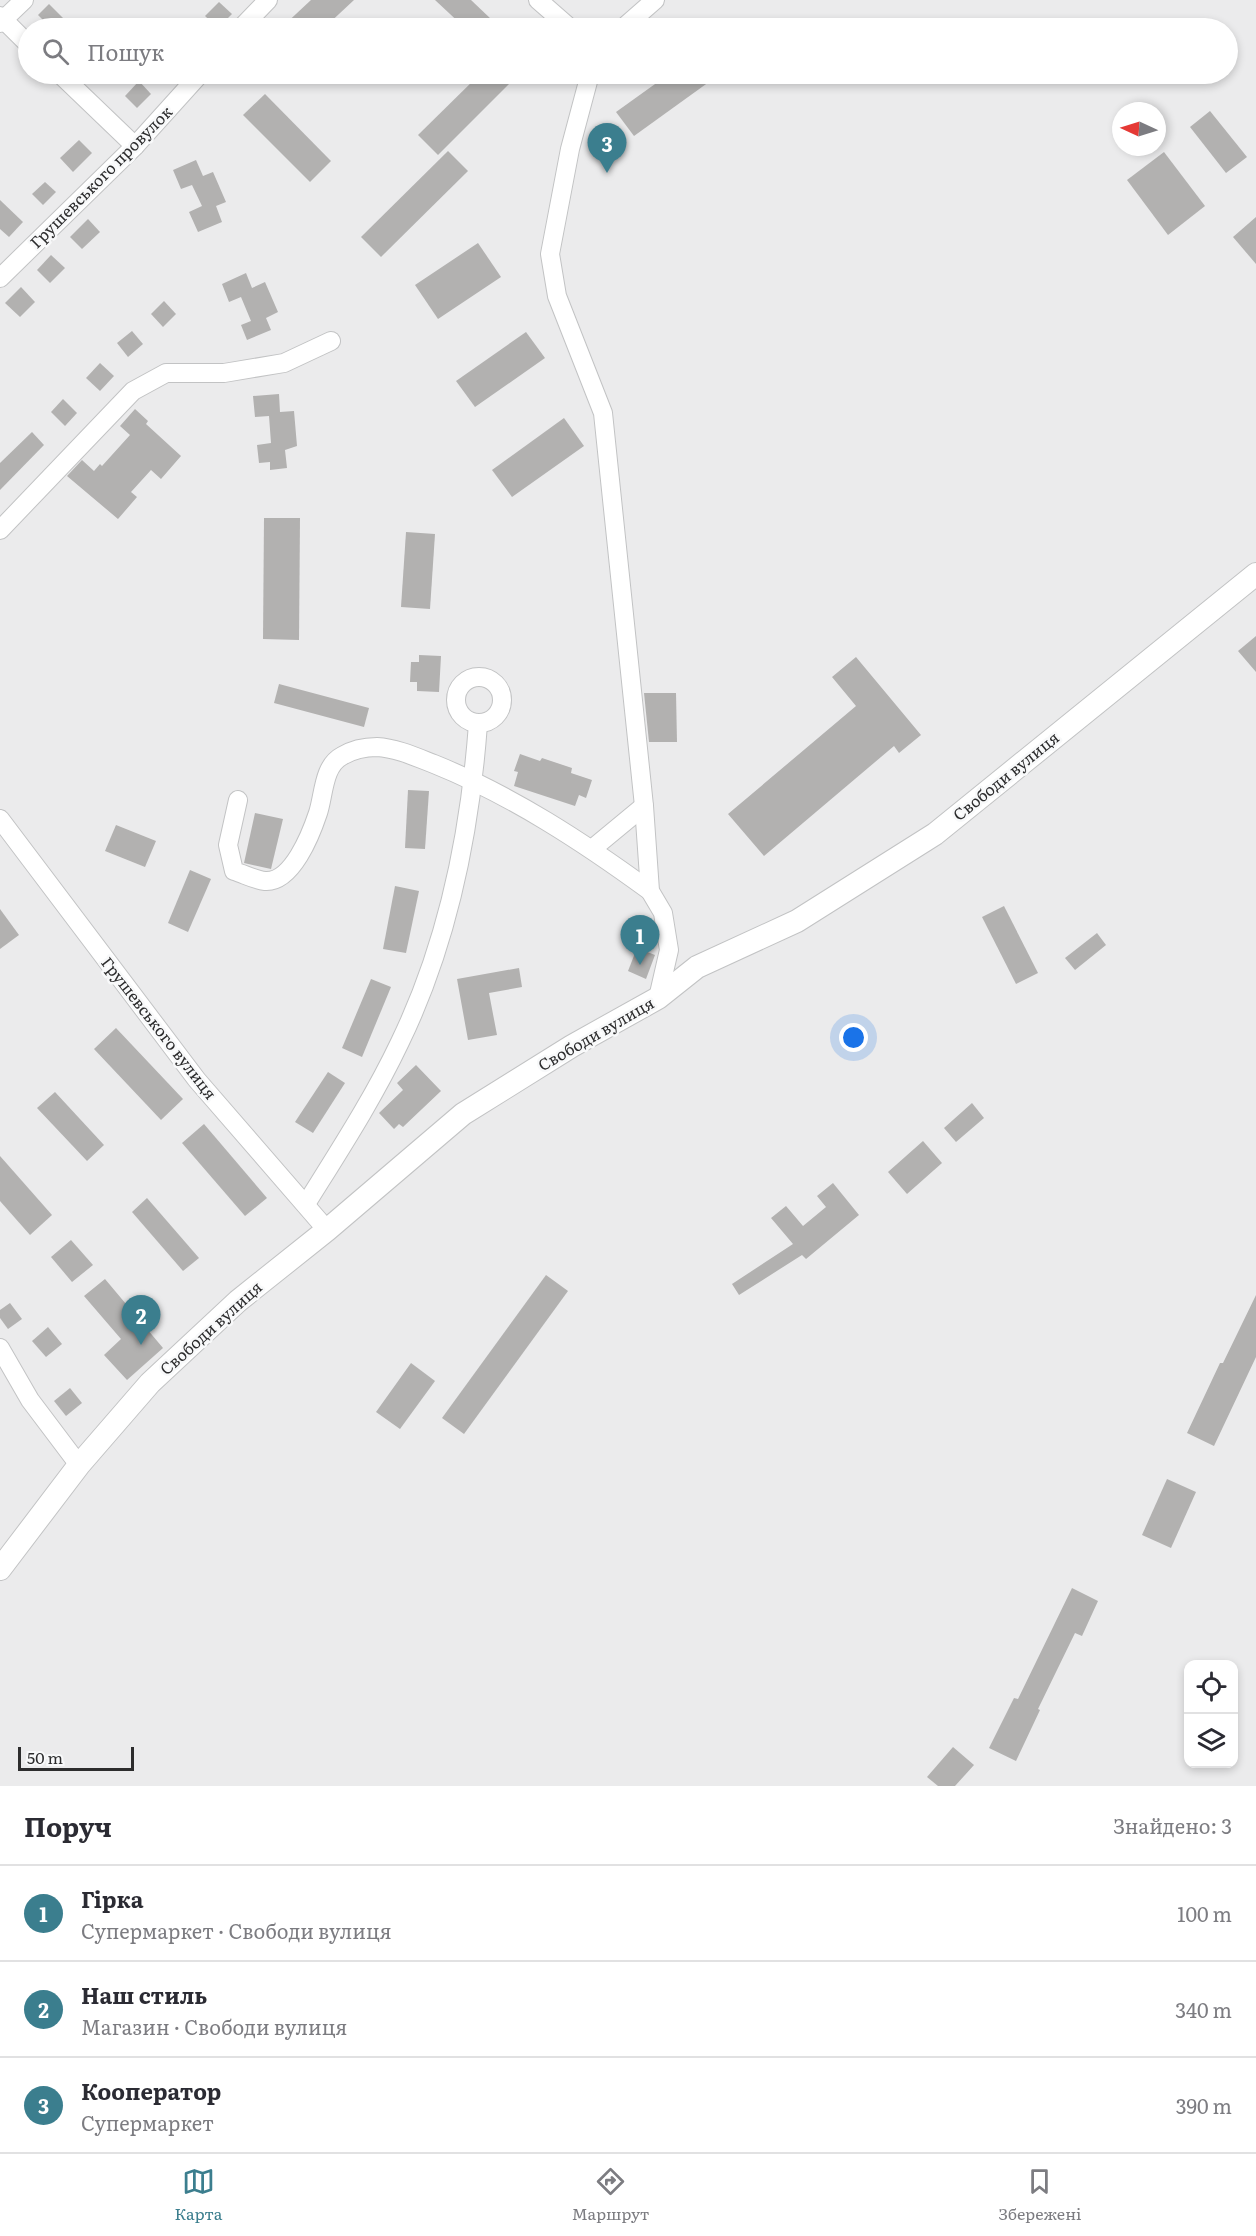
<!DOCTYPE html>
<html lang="uk">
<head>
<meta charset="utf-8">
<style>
	:root { --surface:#fff; --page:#f2f2f3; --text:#2b2b33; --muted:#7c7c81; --line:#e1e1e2; --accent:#3b7e8e }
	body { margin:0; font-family:Literata,serif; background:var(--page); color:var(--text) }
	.controls { position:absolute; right:18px; bottom:18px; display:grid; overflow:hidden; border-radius:12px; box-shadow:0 3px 9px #0003 }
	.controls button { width:54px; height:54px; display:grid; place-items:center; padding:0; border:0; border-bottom:2px solid var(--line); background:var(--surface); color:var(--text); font:30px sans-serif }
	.compass { position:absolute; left:1112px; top:102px; width:54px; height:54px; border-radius:50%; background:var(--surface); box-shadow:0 3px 9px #0003; rotate:274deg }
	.scale { position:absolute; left:18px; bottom:15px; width:116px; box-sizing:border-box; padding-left:6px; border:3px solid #2c2c2d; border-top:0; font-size:16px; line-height:21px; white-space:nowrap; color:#2c2c2d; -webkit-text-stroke:4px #f8f9fa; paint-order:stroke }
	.you { position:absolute; left:854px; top:1038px; width:21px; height:21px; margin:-15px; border:4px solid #fff; border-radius:50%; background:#1a73e8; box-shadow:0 0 0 9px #1a73e833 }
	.badge { display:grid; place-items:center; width:39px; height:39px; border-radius:50%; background:var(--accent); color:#fff; font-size:20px; font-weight:700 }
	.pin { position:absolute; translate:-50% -50px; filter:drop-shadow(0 2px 3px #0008) }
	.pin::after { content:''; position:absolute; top:32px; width:21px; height:18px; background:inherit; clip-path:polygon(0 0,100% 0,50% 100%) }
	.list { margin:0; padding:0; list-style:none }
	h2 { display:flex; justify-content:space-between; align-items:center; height:78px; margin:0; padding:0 24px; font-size:26px }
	h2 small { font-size:20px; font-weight:400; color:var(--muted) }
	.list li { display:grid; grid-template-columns:39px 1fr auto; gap:18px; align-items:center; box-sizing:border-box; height:96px; padding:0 24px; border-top:2px solid var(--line) }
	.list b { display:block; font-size:22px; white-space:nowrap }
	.list p { margin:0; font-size:20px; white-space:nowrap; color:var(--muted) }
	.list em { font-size:20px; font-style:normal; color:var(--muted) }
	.icon { flex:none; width:33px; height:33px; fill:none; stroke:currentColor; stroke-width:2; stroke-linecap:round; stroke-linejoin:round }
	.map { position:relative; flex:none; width:1256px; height:1786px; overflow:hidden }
	.search { position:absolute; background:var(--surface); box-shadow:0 3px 9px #0003; left:18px; right:18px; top:18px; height:66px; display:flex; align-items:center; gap:15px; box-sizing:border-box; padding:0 21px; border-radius:33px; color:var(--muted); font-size:22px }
	.sheet { height:366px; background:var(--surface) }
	nav { display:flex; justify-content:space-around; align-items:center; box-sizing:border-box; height:84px; border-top:2px solid var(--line); background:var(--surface); font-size:16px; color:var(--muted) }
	nav a { display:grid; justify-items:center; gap:3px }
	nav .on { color:var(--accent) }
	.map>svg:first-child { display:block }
	.building { fill:#b2b1b0 }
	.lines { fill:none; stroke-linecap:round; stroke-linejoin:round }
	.minor-casing { stroke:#c2c3c4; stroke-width:20 }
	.major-casing { stroke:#c2c3c4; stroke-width:24 }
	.minor { stroke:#fff; stroke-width:18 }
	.major { stroke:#fff; stroke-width:22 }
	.labels { text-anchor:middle; stroke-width:5; stroke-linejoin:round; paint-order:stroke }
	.street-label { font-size:16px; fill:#2c2c2d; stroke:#f8f9fa }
</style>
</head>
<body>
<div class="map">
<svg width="1256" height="1786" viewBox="0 0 1256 1786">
	<rect width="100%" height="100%" fill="#ebebec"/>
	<g class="building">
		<path d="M 311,0 L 354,0 L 324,28 L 281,28 Z"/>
		<path d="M 435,0 L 471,0 L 492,20 L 484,28 L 465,28 Z"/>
		<path d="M 219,2 L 232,14 L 218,28 L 205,16 Z"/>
		<path d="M 49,4 L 65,20 L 56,28 L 51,28 L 38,15 Z"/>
		<path d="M 480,74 L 519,74 L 438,155 L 418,135 Z"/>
		<path d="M 669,74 L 720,74 L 634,136 L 616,112 Z"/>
		<path d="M 139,81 L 151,94 L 137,108 L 125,96 Z"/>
		<path d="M 265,94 L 331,161 L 310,182 L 243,115 Z"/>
		<path d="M 1210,111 L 1247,157 L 1226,173 L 1190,127 Z"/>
		<path d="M 79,140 L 92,153 L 73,172 L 60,158 Z"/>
		<path d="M 448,151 L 468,171 L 381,257 L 361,237 Z"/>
		<path d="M 1164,152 L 1205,206 L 1168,235 L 1127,180 Z"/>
		<path d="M 196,160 L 203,176 L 213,172 L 226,202 L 216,206 L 222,222 L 198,232 L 189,212 L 202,206 L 192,185 L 181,189 L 173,170 Z"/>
		<path d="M 45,182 L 56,192 L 43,205 L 32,194 Z"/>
		<path d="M 0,200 L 23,222 L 9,237 L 0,229 Z"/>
		<path d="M 1256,217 L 1256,264 L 1233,237 Z"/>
		<path d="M 88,219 L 100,232 L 82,249 L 70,237 Z"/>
		<path d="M 478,243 L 501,277 L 438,319 L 415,285 Z"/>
		<path d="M 51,255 L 65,268 L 50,283 L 37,270 Z"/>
		<path d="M 246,273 L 252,288 L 265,282 L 278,312 L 266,318 L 271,330 L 247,340 L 241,325 L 251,321 L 241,297 L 229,302 L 222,284 Z"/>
		<path d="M 21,287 L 35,302 L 20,317 L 5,303 Z"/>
		<path d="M 164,301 L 176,314 L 163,327 L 151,314 Z"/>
		<path d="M 132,331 L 143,344 L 128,357 L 117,343 Z"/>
		<path d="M 526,332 L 545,358 L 475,407 L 456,381 Z"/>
		<path d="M 100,363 L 114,376 L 100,391 L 86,378 Z"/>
		<path d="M 279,394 L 280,412 L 294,411 L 297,446 L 285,450 L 287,468 L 270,470 L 270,462 L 259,463 L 257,445 L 271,443 L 269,416 L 255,417 L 253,396 Z"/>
		<path d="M 63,399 L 77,413 L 65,426 L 51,412 Z"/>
		<path d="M 135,409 L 148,421 L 146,424 L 181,456 L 161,479 L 151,470 L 131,492 L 137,497 L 118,519 L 67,476 L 82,460 L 94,471 L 100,464 L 102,466 L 130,435 L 120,426 Z"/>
		<path d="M 564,418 L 584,446 L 512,497 L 492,470 Z"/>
		<path d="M 32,432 L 44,445 L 0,490 L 0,463 Z"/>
		<path d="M 264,518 L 300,518 L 299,640 L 263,639 Z"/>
		<path d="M 406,532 L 435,534 L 430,609 L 401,607 Z"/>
		<path d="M 1256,636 L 1256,672 L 1238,651 Z"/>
		<path d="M 419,655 L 441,656 L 439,692 L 417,691 L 417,682 L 410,682 L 411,662 L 419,662 Z"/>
		<path d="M 856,657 L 921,735 L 899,753 L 894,746 L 764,856 L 728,814 L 856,706 L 832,677 Z"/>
		<path d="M 279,684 L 369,708 L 364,727 L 274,703 Z"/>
		<path d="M 644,693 L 676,693 L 677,742 L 649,742 Z"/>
		<path d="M 520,754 L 540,761 L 542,758 L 572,768 L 571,773 L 592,780 L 586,798 L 579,795 L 575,806 L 514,786 L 518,772 L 514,771 Z"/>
		<path d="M 408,790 L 429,791 L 425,849 L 405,848 Z"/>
		<path d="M 255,813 L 283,819 L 271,869 L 244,863 Z"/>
		<path d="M 116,825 L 156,841 L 145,867 L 105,851 Z"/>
		<path d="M 190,870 L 211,879 L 188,932 L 168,923 Z"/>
		<path d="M 395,886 L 419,891 L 406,953 L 383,949 Z"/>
		<path d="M 1004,906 L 1038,973 L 1016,984 L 982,917 Z"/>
		<path d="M 0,909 L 19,935 L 0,949 Z"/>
		<path d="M 1097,933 L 1106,945 L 1075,970 L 1065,958 Z"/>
		<path d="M 637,948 L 655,955 L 646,979 L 628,971 Z"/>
		<path d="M 519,968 L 522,987 L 489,993 L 497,1035 L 468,1040 L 457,979 Z"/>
		<path d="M 371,979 L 391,987 L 362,1057 L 342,1048 Z"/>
		<path d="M 116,1028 L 183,1099 L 161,1120 L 94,1049 Z"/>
		<path d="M 416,1065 L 441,1091 L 403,1127 L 399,1124 L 394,1129 L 379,1113 L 403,1090 L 397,1083 Z"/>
		<path d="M 328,1072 L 345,1083 L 313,1133 L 295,1122 Z"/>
		<path d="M 55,1092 L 104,1145 L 87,1161 L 37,1108 Z"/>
		<path d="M 972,1103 L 984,1118 L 956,1142 L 944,1128 Z"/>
		<path d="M 204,1124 L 267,1198 L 245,1216 L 182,1143 Z"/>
		<path d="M 923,1141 L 942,1163 L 907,1194 L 888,1172 Z"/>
		<path d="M 0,1156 L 52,1215 L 30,1235 L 0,1201 Z"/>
		<path d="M 833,1183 L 859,1215 L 806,1259 L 802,1255 L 739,1295 L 732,1284 L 793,1244 L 771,1218 L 786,1206 L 803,1226 L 826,1207 L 817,1196 Z"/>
		<path d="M 147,1198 L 199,1258 L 183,1271 L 132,1212 Z"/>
		<path d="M 71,1240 L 93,1265 L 72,1282 L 51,1257 Z"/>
		<path d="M 546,1275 L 568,1291 L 464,1434 L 442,1418 Z"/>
		<path d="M 105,1279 L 163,1348 L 127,1380 L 104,1355 L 121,1339 L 84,1296 Z"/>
		<path d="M 1256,1295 L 1256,1357 L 1214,1446 L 1187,1433 L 1220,1363 L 1223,1363 Z"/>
		<path d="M 10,1303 L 22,1319 L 8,1329 L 0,1318 L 0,1310 Z"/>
		<path d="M 48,1327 L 62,1344 L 46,1357 L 32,1341 Z"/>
		<path d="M 411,1363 L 435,1381 L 400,1429 L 376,1412 Z"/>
		<path d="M 70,1388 L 82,1403 L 66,1416 L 54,1401 Z"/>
		<path d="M 1167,1479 L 1196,1492 L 1171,1548 L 1142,1535 Z"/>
		<path d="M 1072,1588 L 1098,1601 L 1082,1636 L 1075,1633 L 1038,1709 L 1040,1710 L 1016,1761 L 989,1748 L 1014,1698 L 1018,1699 Z"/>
		<path d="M 953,1747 L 974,1765 L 955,1786 L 938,1786 L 927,1777 Z"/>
	</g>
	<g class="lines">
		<g class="minor-casing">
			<g id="minor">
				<path d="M 538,0 L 570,28"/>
				<path d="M 0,16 L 28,44"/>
				<path d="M 0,23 L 24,0"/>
				<path d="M 241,28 L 268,0"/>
				<path d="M 623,28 L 655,0"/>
				<path d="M 60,74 L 135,146"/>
				<path d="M 590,74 L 570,149 L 550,254 L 557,296 L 603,413 L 644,806 L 650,891 L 663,913 L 669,950 L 658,998"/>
				<path d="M 0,278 L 135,146 L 200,74"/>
				<path d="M 0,530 L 133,391 L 166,373 L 224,373 L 284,363 L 331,341"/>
				<circle cx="479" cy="700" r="23"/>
				<path d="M 238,800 L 228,845 L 234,871 C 244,874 255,880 265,881 C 292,883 311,834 318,813 C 324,795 323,766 342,756 C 352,750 365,747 377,747 C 396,748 416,757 434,764 C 511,795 583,842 650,891"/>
				<path d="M 0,819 L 197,1080 L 327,1230"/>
				<path d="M 592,849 L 644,806"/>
				<path d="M 306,1204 C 339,1151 373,1099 400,1042 C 448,943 470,833 478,724"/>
				<path d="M 0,1348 L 30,1400 L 79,1465"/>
			</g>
		</g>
		<g class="major-casing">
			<path id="major" d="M 0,1569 L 79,1465 L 150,1383 L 238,1301 L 327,1230 L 463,1114 L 572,1046 L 658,998 L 697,967 L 797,921 L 935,834 L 1256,574"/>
		</g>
		<use href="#minor" class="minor"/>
		<use href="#major" class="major"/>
	</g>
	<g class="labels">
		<g class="street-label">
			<text transform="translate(101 177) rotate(-45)" y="6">Грушевського провулок</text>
			<text transform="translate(1006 776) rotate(-39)" y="6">Свободи вулиця</text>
			<text transform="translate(159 1028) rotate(52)" y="6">Грушевського вулиця</text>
			<text transform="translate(596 1034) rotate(-30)" y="6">Свободи вулиця</text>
			<text transform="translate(211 1328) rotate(-42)" y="6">Свободи вулиця</text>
		</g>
	</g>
</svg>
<div class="controls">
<button><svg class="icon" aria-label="locate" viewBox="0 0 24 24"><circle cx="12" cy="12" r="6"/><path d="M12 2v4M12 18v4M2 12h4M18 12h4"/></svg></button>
<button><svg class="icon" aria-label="layers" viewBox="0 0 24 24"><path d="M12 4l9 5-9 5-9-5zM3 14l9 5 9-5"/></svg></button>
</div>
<svg class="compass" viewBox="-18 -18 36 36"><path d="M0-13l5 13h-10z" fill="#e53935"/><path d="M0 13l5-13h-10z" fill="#7c7c81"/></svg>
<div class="scale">50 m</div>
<div class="you"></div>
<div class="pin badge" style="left:640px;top:965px">1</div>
<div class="pin badge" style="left:141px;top:1345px">2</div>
<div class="pin badge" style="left:607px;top:173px">3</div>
<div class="search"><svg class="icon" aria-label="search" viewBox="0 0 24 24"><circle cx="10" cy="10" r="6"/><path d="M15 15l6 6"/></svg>Пошук</div>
</div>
<section class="sheet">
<h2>Поруч<small>Знайдено: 3</small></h2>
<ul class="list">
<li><span class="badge">1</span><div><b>Гірка</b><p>Супермаркет · Свободи вулиця</p></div><em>100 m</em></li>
<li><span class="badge">2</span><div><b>Наш стиль</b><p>Магазин · Свободи вулиця</p></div><em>340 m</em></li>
<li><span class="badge">3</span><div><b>Кооператор</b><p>Супермаркет</p></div><em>390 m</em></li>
</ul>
</section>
<nav>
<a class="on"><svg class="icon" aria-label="map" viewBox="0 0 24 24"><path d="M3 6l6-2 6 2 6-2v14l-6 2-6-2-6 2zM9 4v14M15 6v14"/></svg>Карта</a>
<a><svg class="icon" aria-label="directions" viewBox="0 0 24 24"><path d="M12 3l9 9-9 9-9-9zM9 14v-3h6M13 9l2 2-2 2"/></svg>Маршрут</a>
<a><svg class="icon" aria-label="saved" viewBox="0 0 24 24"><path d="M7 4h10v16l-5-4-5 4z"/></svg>Збережені</a>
</nav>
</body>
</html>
